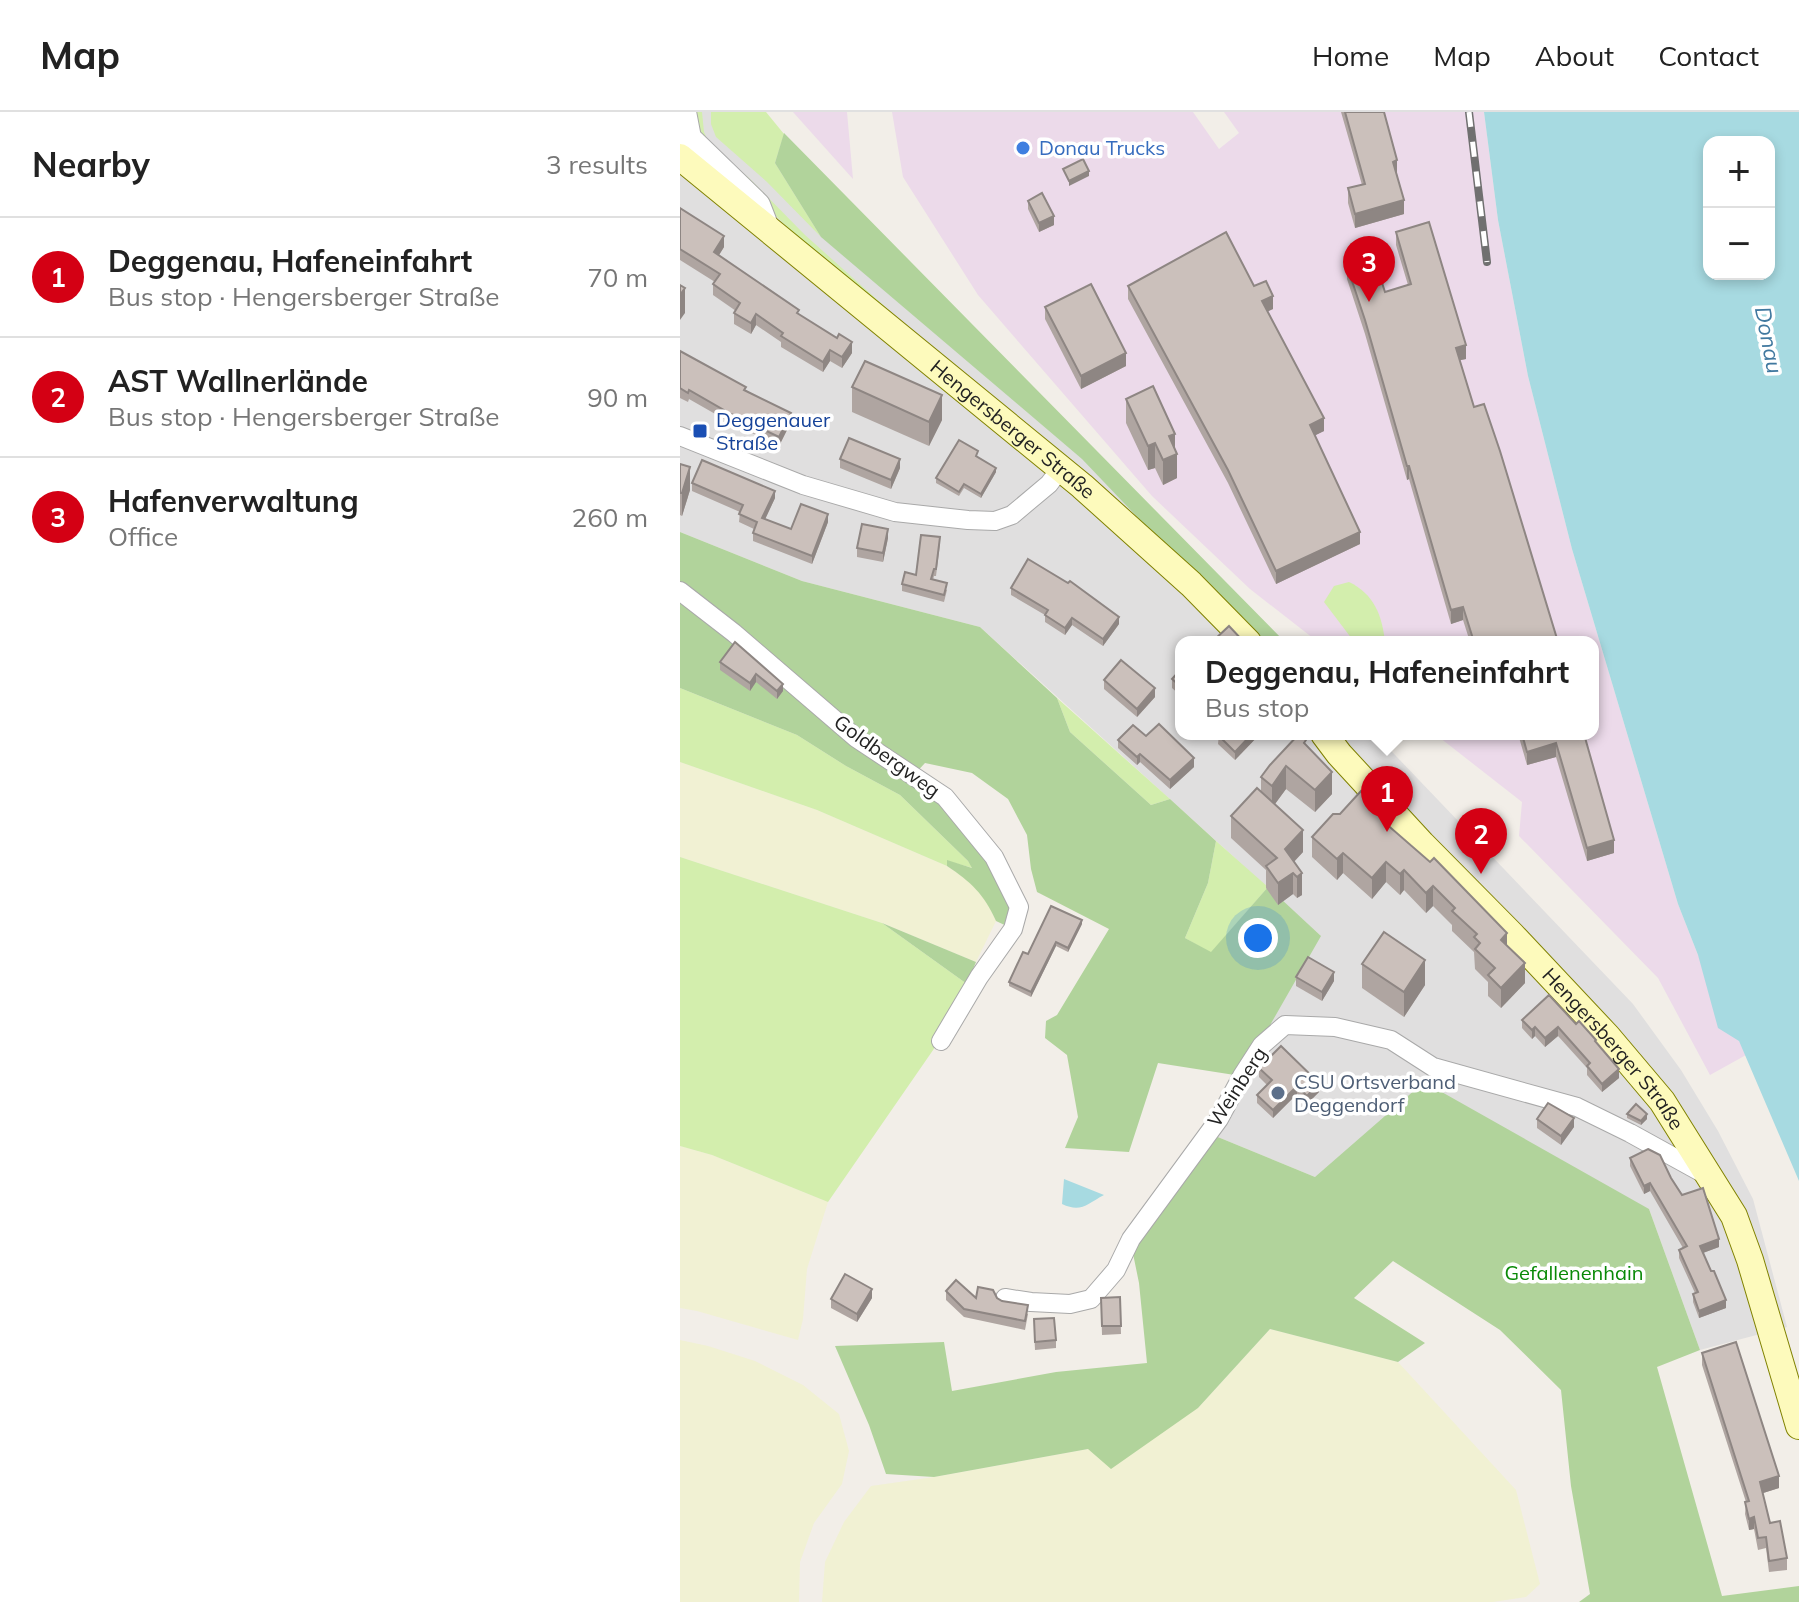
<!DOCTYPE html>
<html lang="en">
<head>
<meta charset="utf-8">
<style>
	:root { --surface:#fff; --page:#f2f2f2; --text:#222; --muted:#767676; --line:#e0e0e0; --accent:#d40014 }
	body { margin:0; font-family:Mulish,sans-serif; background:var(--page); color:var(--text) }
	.controls { position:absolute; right:24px; top:24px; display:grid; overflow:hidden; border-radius:16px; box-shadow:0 4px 12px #0003 }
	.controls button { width:72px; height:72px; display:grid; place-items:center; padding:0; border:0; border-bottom:2px solid var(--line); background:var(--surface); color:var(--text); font:40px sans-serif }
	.you { position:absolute; left:578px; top:826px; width:28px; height:28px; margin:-20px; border:6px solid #fff; border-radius:50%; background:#1a73e8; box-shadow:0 0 0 12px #1a73e833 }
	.badge { display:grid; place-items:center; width:52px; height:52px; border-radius:50%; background:var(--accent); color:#fff; font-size:26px; font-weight:700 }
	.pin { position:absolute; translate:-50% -66px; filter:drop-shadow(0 2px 4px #0008) }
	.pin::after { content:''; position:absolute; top:42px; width:28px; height:24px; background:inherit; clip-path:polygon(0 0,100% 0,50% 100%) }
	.popup { position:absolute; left:495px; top:524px; width:424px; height:104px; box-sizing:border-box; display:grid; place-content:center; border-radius:16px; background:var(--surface); filter:drop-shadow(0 2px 6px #0005); font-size:26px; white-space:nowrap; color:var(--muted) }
	.popup b { font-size:30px; color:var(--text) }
	.popup::after { content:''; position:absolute; left:50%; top:100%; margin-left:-16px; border:16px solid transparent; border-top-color:var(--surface) }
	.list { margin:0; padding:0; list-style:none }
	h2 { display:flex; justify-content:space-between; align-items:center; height:104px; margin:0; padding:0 32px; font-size:34px }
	h2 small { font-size:26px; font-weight:400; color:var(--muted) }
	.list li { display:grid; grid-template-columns:52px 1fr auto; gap:24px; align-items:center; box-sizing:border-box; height:120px; padding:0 32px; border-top:2px solid var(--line) }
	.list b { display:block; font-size:30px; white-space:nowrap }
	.list p { margin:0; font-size:26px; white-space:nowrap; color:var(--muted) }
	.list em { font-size:26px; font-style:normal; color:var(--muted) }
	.map { position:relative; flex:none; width:1119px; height:1490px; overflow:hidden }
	header { display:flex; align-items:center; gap:48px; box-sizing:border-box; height:112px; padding:0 40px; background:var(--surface); border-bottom:2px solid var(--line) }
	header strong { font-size:38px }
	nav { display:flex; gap:44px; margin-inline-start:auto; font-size:28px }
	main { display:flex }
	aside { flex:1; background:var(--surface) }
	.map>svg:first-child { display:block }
	.residential { fill:#e0dfdf }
	.industrial { fill:#ecdaea }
	.farmland { fill:#f1f1d3 }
	.grass { fill:#d3eead }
	.forest { fill:#b1d39b }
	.water { fill:#a7dae1; fill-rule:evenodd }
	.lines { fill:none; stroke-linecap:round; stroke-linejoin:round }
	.minor-casing { stroke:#a9a9a9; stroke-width:20 }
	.tertiary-casing { stroke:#a9a9a9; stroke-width:26 }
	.secondary-casing { stroke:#808200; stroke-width:28 }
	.minor { stroke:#fff; stroke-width:18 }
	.tertiary { stroke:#fff; stroke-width:24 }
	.secondary { stroke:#fdfabc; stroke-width:26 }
	.rail-casing { stroke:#707070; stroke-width:8 }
	.rail { stroke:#fff; stroke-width:5; stroke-dasharray:15; stroke-linecap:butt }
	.wall { fill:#afa5a1 }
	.shaded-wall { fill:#8e8683 }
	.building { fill:#cbc0bb; stroke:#8e8683; stroke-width:2 }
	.shop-dot { fill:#3f7fe0; stroke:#fff; stroke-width:3 }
	.transit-dot { fill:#1a4fb4; stroke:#fff; stroke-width:3 }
	.service-dot { fill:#5c6f8a; stroke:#fff; stroke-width:3 }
	.labels { text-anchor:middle; stroke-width:7; stroke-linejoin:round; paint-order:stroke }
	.shop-label { font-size:20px; fill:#366cbe; stroke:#fff; text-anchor:start }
	.transit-label { font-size:20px; fill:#164399; stroke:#fff; text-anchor:start }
	.street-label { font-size:20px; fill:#222; stroke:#fff }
	.service-label { font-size:20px; fill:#4e5e75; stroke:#fff; text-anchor:start }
	.park-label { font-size:20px; fill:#088906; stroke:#fff }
	.water-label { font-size:22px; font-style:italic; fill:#40789f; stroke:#fff }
</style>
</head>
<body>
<header>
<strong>Map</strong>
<nav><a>Home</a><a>Map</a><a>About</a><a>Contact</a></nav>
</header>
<main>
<aside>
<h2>Nearby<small>3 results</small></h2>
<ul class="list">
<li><span class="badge">1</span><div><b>Deggenau, Hafeneinfahrt</b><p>Bus stop · Hengersberger Straße</p></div><em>70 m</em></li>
<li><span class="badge">2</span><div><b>AST Wallnerlände</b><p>Bus stop · Hengersberger Straße</p></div><em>90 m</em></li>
<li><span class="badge">3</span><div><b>Hafenverwaltung</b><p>Office</p></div><em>260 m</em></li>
</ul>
</aside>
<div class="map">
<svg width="1119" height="1490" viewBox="0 0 1119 1490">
	<rect width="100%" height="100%" fill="#f2eee8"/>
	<path class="residential" d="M 0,0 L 83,0 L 260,188 L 603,530 L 501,530 L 501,622 L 695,622 L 953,892 L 1001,958 L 1038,1019 L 1073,1087 L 1107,1215 L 1020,1238 L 969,1097 L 635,1065 L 528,1021 L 640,823 L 300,515 L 122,469 L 0,420 Z"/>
	<g class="industrial">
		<path d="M 113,0 L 167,0 L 173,67 Z"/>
		<path d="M 212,0 L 513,0 L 539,37 L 559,21 L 544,0 L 804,0 L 818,108 L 848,264 L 892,437 L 998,792 L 1018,843 L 1066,943 L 1030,963 L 978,866 L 839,724 L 842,690 L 755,622 L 913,622 L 913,530 L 638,530 L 570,477 L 472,384 L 298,183 L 223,65 Z"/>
	</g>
	<g class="farmland">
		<path d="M 0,650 L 137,698 L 267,754 L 287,767 L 306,787 L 316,809 L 296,850 L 202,811 L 0,745 Z"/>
		<path d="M 0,1034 L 32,1043 L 148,1090 L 127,1157 L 123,1207 L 118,1228 L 17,1199 L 0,1196 Z"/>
		<path d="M 590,1217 L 718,1250 L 836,1378 L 860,1472 L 846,1485 L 813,1490 L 142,1490 L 145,1450 L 164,1410 L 191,1374 L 254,1365 L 408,1337 L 518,1296 Z"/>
		<path d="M 0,1228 L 28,1234 L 75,1249 L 123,1273 L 159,1302 L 169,1339 L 162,1372 L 134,1411 L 120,1450 L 119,1490 L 0,1490 Z"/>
	</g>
	<g class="grass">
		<path d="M 12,0 L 22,0 L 24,20 L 28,29 L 35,38 L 69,66 L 125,123 L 231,218 L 113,121 L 63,71 L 22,35 Z"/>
		<path d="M 31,0 L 86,0 L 104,22 L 95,51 L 141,125 L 87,70 L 36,25 L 31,12 Z"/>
		<path d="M 669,470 C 694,482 702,503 705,530 L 677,530 L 672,527 L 644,490 L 654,474 Z"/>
		<path d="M 0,576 L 117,623 L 166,654 L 220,683 L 288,749 L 293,756 L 267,749 L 267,754 L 137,698 L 0,650 Z"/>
		<path d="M 377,586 L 490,687 L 471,693 L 390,620 Z"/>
		<path d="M 536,729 L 588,775 L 531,841 L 505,826 L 528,771 Z"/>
		<path d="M 0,745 L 202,811 L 287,872 L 260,928 L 148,1090 L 32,1043 L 0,1034 Z"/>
	</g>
	<g class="forest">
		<path d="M 104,21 L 605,530 L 586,530 L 524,466 L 463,411 L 402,347 L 141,125 L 95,51 Z"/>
		<path d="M 0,420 L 122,469 L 300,515 L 377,586 L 390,620 L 471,693 L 490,687 L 536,729 L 528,771 L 505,826 L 531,840 L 588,775 L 641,824 L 561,964 L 478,951 L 449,1040 L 385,1036 L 398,1005 L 387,943 L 365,926 L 366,909 L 377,903 L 429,817 L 357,780 L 351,757 L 347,723 L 328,687 L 292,661 L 245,651 L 232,665 L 263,686 L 338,795 L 331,816 L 316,809 C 304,782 291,770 267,754 L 267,748 L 292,756 L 288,749 L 220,683 L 166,654 L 117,623 L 0,576 Z"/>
		<path d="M 202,811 L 296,850 L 287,872 Z"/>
		<path d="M 744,970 L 969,1097 L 1020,1238 L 977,1255 L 1042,1484 L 1119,1474 L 1119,1490 L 899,1490 L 910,1482 L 891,1374 L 881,1278 L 820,1218 L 713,1149 L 674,1186 L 745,1231 L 718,1250 L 590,1217 L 518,1296 L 431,1357 L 408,1337 L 254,1365 L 206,1362 L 189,1313 L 155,1234 L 264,1230 L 272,1279 L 376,1260 L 467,1251 L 459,1171 L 450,1127 L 528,1021 L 635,1065 Z"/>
	</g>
	<g class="water">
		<path d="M 804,0 L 1119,0 L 1119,1069 L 1059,929 L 1038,916 L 1018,843 L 998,792 L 892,437 L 848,264 L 818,108 ZM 1029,30 L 1089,30 L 1089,162 L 1029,162 Z"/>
		<path d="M 384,1067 L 424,1083 C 407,1092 401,1101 382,1092 Z"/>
	</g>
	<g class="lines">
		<g class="minor-casing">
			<g id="minor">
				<path d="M 0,324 L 123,373 L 215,400 L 288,408 L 315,409 L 332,403 L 369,372 L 381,356"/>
				<path d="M 0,479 L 54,521 L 176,626 L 265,685 L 314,745 L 339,795 L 333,817 L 299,865 L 261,929"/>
				<path d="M 325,1186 L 351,1190 L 390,1192 L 411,1187 L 436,1158 L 451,1127 L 539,1007 L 562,964 L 582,933 L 605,913 L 655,915 L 711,928 L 753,955 L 897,995 L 950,1021 L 1028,1064"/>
			</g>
		</g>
		<g class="tertiary-casing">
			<path id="tertiary" d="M 4,0 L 9,26 L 78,93 L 87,116"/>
		</g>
		<g class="secondary-casing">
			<g id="secondary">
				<path id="s1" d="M 0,45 L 402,374 L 511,472 L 568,530"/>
				<path id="s2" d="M 644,622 L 659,642 L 742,732 L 832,823 L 927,924 L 982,989 L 1054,1104 L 1070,1148 L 1119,1314"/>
			</g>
		</g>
		<use href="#minor" class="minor"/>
		<use href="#tertiary" class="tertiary"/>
		<use href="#secondary" class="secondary"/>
		<g class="rail-casing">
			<path id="rail" d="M 789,0 L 807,150"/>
		</g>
		<use href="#rail" class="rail"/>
	</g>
	<g class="wall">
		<path d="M 661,0 L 704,0 L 717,62 L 724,102 L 675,116 L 668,91 L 668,76 L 682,73 Z"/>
		<path d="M 348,89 L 374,113 L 359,120 L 348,97 Z"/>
		<path d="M 0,96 L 44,135 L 39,143 L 172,241 L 162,256 L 150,249 L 143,260 L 101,235 L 101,230 L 76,213 L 71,222 L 54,212 L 54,201 L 56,199 L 33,183 L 33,172 L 35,170 L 0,148 Z"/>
		<path d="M 716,120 L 786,247 L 780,248 L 794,295 L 878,530 L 790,530 L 783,508 L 771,512 L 729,367 L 727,368 L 685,222 L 667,167 L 667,154 L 705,180 L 728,173 L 716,133 Z"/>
		<path d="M 448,174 L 574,174 L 593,197 L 588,199 L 644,319 L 635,323 L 680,432 L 596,472 L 548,371 L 448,187 Z"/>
		<path d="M 365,195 L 446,254 L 401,277 L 365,207 Z"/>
		<path d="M 0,239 L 66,278 L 111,310 L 99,334 L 51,311 L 9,287 L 8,290 L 0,286 Z"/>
		<path d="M 172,275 L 262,308 L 249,334 L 172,300 Z"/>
		<path d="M 446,287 L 495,337 L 497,366 L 483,373 L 475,356 L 468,358 L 446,311 Z"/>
		<path d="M 298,344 L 298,345 L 316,360 L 301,386 L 284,376 L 279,384 L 256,371 L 256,366 Z"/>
		<path d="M 160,347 L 220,356 L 211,377 L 160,356 Z"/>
		<path d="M 0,352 L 10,378 L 2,404 L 0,403 Z"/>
		<path d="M 12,371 L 95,386 L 85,407 L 111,417 L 148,410 L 132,452 L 73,429 L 73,421 L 74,417 L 59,410 L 60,400 L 12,379 Z"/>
		<path d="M 208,426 L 203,450 L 177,445 L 177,436 Z"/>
		<path d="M 260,432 L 256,464 L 254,464 L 253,468 L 267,478 L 264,490 L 222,479 L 222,472 L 236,463 Z"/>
		<path d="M 331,476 L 439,512 L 423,534 L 392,513 L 385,523 L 365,510 L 365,503 L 331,483 Z"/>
		<path d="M 55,530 L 103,579 L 97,587 L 76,570 L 70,579 L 40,558 L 40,550 Z"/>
		<path d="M 501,557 L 501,584 L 492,576 L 492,567 Z"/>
		<path d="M 424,568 L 475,585 L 457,605 L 424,577 Z"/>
		<path d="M 539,622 L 580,622 L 555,648 L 538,632 Z"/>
		<path d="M 838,622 L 904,622 L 934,741 L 907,749 L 876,645 L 847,653 Z"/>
		<path d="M 466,624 L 514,655 L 490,677 L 460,650 L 457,653 L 438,636 L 438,628 Z"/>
		<path d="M 626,633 L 652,682 L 635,700 L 606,677 L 595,692 L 623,740 L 614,750 L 622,783 L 617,786 L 613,782 L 598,793 L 586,776 L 586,758 L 551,726 L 551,704 L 581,680 L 581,665 Z"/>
		<path d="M 708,714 L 827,834 L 845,871 L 821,896 L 808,884 L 808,870 L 795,857 L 794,840 L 772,819 L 772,813 L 753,794 L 746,801 L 724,778 L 720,783 L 706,770 L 692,787 L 663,761 L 657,768 L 632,745 L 632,725 Z"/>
		<path d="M 402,812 L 388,840 L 376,834 L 351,885 L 329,874 L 329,870 L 348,842 Z"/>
		<path d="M 682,852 L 745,873 L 724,905 L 682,876 Z"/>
		<path d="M 616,865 L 654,869 L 642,889 L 616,874 Z"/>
		<path d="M 842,908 L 896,912 L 916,930 L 939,966 L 922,980 L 907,963 L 907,956 L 878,924 L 865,935 L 855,924 L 852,927 L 842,916 Z"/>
		<path d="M 579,956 L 639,980 L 627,992 L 617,982 L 593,1006 L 577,991 L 577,983 L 587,973 L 579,965 Z"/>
		<path d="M 947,1002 L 967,1007 L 961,1013 L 947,1006 Z"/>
		<path d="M 857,1007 L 894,1015 L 881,1033 L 857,1016 Z"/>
		<path d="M 950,1046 L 991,1066 L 1039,1135 L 1023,1141 L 1046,1196 L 1019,1206 L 1013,1190 L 1013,1182 L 1015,1181 L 999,1146 L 999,1138 L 1003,1136 L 970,1079 L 964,1082 L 950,1054 Z"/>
		<path d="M 266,1179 L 296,1186 L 317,1186 L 348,1202 L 345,1218 L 284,1205 L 266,1188 Z"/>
		<path d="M 440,1185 L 441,1222 L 422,1223 L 421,1186 Z"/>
		<path d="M 192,1186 L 177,1210 L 151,1196 L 151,1187 Z"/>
		<path d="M 354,1216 L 376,1228 L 376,1236 L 355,1238 Z"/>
		<path d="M 1022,1241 L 1099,1376 L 1083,1381 L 1090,1411 L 1107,1446 L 1107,1458 L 1089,1460 L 1086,1436 L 1078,1438 L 1074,1417 L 1069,1418 L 1065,1402 L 1066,1390 L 1022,1253 Z"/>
	</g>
	<g class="shaded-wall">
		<path d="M 717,48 L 717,62 L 713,64 L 713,50 Z"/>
		<path d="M 409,59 L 409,64 L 389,74 L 389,69 Z"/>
		<path d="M 724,88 L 724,102 L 675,116 L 675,102 Z"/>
		<path d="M 374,104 L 374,113 L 359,120 L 359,111 Z"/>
		<path d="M 44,124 L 44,135 L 34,151 L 34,140 Z"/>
		<path d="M 5,176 L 5,201 L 0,208 L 0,183 Z"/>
		<path d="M 593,184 L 593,197 L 582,202 L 582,189 Z"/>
		<path d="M 76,202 L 76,213 L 71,222 L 71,211 Z"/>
		<path d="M 172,230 L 172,241 L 162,256 L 162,245 Z"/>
		<path d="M 786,233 L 786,247 L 776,249 L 776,236 Z"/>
		<path d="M 150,238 L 150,249 L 143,260 L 143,250 Z"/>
		<path d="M 446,241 L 446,254 L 401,277 L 401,264 Z"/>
		<path d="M 262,283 L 262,308 L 249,334 L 249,310 Z"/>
		<path d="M 111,301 L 111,310 L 99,334 L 99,325 Z"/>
		<path d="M 644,306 L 644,319 L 630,326 L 630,313 Z"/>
		<path d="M 495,322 L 495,343 L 497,342 L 497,366 L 483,373 L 483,348 L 489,324 Z"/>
		<path d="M 475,331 L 475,356 L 468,358 L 468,334 Z"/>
		<path d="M 220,347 L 220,356 L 211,377 L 211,368 Z"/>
		<path d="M 727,354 L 729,354 L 729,367 L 727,368 Z"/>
		<path d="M 10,355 L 10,378 L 2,404 L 2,381 Z"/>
		<path d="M 316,356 L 316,360 L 301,386 L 301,382 Z"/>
		<path d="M 95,379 L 95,386 L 82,414 L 82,406 Z"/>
		<path d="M 148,402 L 148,410 L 132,452 L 132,444 Z"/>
		<path d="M 208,417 L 208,426 L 203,450 L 203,441 Z"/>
		<path d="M 680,420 L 680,432 L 596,472 L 596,459 Z"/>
		<path d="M 783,495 L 783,508 L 771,512 L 771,498 Z"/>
		<path d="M 439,505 L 439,512 L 423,534 L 423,527 Z"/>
		<path d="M 392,506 L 392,513 L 385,523 L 385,516 Z"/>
		<path d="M 76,562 L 76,570 L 70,579 L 70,571 Z"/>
		<path d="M 103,572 L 103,579 L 97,587 L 97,579 Z"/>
		<path d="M 475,576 L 475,585 L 457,605 L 457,597 Z"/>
		<path d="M 572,622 L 580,622 L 555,648 L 555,640 Z"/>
		<path d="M 876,631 L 876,645 L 847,653 L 847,640 Z"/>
		<path d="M 460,642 L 460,650 L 457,653 L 457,645 Z"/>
		<path d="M 514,646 L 514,655 L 490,677 L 490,668 Z"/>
		<path d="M 606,654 L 606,677 L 592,696 L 592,674 Z"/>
		<path d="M 652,660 L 652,682 L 635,700 L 635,678 Z"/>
		<path d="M 623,718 L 623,740 L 605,759 L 605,737 Z"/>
		<path d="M 934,728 L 934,741 L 907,749 L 907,736 Z"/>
		<path d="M 663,741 L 663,761 L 657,768 L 657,747 Z"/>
		<path d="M 706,750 L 706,770 L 692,787 L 692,766 Z"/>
		<path d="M 724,758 L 724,778 L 720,783 L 720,762 Z"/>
		<path d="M 613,761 L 613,782 L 598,793 L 598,771 Z"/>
		<path d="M 622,761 L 622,783 L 617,786 L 617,765 Z"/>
		<path d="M 753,774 L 753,794 L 746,801 L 746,781 Z"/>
		<path d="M 402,808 L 402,812 L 388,840 L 388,836 Z"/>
		<path d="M 827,821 L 827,841 L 821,828 Z"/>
		<path d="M 376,830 L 376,834 L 351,885 L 351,880 Z"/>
		<path d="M 745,848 L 745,873 L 724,905 L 724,880 Z"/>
		<path d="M 845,851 L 845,871 L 821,896 L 821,876 Z"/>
		<path d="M 654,860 L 654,869 L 642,889 L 642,880 Z"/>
		<path d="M 855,915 L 855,924 L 852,927 L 852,918 Z"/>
		<path d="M 878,915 L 878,924 L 865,935 L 865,926 Z"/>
		<path d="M 939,957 L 939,966 L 922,980 L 922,972 Z"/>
		<path d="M 639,971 L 639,980 L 627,992 L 627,984 Z"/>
		<path d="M 617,974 L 617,982 L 593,1006 L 593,998 Z"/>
		<path d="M 967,1002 L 967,1007 L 961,1013 L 961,1009 Z"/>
		<path d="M 894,1006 L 894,1015 L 881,1033 L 881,1024 Z"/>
		<path d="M 970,1071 L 970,1079 L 964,1082 L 964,1074 Z"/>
		<path d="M 1039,1127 L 1039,1135 L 1020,1142 L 1020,1134 Z"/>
		<path d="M 192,1177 L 192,1186 L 177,1210 L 177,1202 Z"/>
		<path d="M 1046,1188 L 1046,1196 L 1019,1206 L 1019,1199 Z"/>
		<path d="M 1099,1364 L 1099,1376 L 1080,1382 L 1080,1370 Z"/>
		<path d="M 1074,1405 L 1074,1417 L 1069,1418 L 1069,1407 Z"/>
	</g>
	<g class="building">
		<path d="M 665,0 L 704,0 L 717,48 L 713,50 L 724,88 L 675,102 L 668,76 L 685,72 Z"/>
		<path d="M 403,47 L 409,59 L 389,69 L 383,57 Z"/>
		<path d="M 362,81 L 374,104 L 359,111 L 348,89 Z"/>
		<path d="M 0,96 L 44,124 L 34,140 L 119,198 L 117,201 L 157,226 L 159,222 L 172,230 L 162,245 L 150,238 L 143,250 L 101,224 L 103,221 L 76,202 L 71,211 L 54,201 L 60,191 L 33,172 L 40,162 L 0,137 Z"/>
		<path d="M 749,110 L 786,233 L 776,236 L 794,295 L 804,292 L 820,339 L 878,530 L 794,530 L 783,495 L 771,498 L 729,354 L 727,354 L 685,208 L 667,154 L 694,146 L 705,180 L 731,172 L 716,120 Z"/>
		<path d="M 546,120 L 574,174 L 586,169 L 593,184 L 582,189 L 644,306 L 630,313 L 680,420 L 596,459 L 548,358 L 448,174 Z"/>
		<path d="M 411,172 L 446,241 L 401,264 L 365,195 Z"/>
		<path d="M 0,173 L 5,176 L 0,183 Z"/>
		<path d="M 0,239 L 66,275 L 64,278 L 111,301 L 99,325 L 51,302 L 9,278 L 8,281 L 0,276 Z"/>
		<path d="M 185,249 L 262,283 L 249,310 L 172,275 Z"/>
		<path d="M 473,274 L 495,322 L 489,324 L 497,342 L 483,348 L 475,331 L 468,334 L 446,287 Z"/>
		<path d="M 169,326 L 220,347 L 211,368 L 160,347 Z"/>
		<path d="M 279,328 L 298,339 L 296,344 L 316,356 L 301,382 L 284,372 L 279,380 L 256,366 Z"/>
		<path d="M 22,348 L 95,379 L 82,406 L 111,417 L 121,392 L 148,402 L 132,444 L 73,421 L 77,410 L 59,402 L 63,393 L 12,371 Z"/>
		<path d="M 0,352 L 10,355 L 2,381 L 0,381 Z"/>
		<path d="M 182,412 L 208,417 L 203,441 L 177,436 Z"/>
		<path d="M 241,423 L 260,425 L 256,457 L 254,457 L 251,467 L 267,471 L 264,483 L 222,472 L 225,460 L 236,463 Z"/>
		<path d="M 348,447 L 388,471 L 390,469 L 439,505 L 423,527 L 392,506 L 385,516 L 365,503 L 368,498 L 331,476 Z"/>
		<path d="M 549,514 L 564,530 L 532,530 Z"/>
		<path d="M 55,530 L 103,572 L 97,579 L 76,562 L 70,571 L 40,550 Z"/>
		<path d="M 441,548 L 475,576 L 457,597 L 424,568 Z"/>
		<path d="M 501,557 L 501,575 L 492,567 Z"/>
		<path d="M 479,612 L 514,646 L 490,668 L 460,642 L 457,645 L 438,628 L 453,613 L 466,624 Z"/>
		<path d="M 539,622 L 572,622 L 555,640 L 538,623 Z"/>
		<path d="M 619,622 L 626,628 L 624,631 L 652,660 L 635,678 L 606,654 L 592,674 L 581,665 L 590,653 Z"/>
		<path d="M 842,622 L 904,622 L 934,728 L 907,736 L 876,631 L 847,640 Z"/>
		<path d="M 577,676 L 623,718 L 605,737 L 622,761 L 617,765 L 613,761 L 598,771 L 586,754 L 597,746 L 551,704 Z"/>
		<path d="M 681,679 L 708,706 L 704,710 L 750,750 L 754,746 L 827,821 L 821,828 L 845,851 L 821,876 L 808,863 L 815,856 L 795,837 L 800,831 L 794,825 L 797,822 L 772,799 L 775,796 L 753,774 L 746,781 L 724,758 L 720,762 L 706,750 L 692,766 L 663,741 L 657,747 L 632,725 L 653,702 L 660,702 Z"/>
		<path d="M 371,794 L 402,808 L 388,836 L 376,830 L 351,880 L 329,870 L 343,840 L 348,842 Z"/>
		<path d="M 704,820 L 745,848 L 724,880 L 682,852 Z"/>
		<path d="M 628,845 L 654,860 L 642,880 L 616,865 Z"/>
		<path d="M 869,883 L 896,912 L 899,909 L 916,928 L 915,929 L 939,957 L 922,972 L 907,954 L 910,951 L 878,915 L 865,926 L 855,915 L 852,918 L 842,908 Z"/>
		<path d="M 601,934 L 639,971 L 627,984 L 617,974 L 593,998 L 577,983 L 592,968 L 579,956 Z"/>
		<path d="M 868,991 L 894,1006 L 881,1024 L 857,1007 Z"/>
		<path d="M 956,992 L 967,1002 L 961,1009 L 947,1002 Z"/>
		<path d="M 968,1037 L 980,1043 L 991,1066 L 1002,1083 L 1023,1076 L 1039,1127 L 1020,1134 L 1031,1159 L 1034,1159 L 1046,1188 L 1019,1199 L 1013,1182 L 1018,1180 L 999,1138 L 1007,1134 L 970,1071 L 964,1074 L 950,1046 Z"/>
		<path d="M 165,1162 L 192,1177 L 177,1202 L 151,1187 Z"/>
		<path d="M 276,1168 L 296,1186 L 298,1175 L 313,1178 L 317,1186 L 322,1189 L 348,1193 L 345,1209 L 284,1197 L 266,1179 Z"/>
		<path d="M 440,1185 L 441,1214 L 422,1214 L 421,1186 Z"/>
		<path d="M 374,1206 L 376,1228 L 355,1230 L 354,1207 Z"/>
		<path d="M 1056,1230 L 1099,1364 L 1080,1370 L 1090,1411 L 1100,1409 L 1107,1446 L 1089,1449 L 1086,1425 L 1078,1426 L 1074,1405 L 1069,1407 L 1065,1390 L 1069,1389 L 1022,1241 Z"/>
	</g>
	<circle class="shop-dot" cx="343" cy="36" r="8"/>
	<rect class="transit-dot" x="12" y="311" width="16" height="16" rx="4"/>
	<circle class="service-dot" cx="598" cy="981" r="8"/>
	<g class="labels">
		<g class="shop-label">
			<text x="359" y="43">Donau Trucks</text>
		</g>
		<g class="transit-label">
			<text x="36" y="315">Deggenauer<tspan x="36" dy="23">Straße</tspan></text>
		</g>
		<g class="street-label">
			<text dy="7" stroke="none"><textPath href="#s1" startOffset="430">Hengersberger Straße</textPath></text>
			<text transform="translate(207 644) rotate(36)" y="7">Goldbergweg</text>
			<text dy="7" stroke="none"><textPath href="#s2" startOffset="428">Hengersberger Straße</textPath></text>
			<text transform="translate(557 975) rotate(-57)" y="7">Weinberg</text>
		</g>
		<g class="service-label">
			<text x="614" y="977">CSU Ortsverband<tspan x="614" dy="23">Deggendorf</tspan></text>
		</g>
		<g class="park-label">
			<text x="894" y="1168">Gefallenenhain</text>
		</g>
		<g class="water-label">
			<text transform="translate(1089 228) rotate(79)" y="8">Donau</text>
		</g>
	</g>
</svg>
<div class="controls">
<button>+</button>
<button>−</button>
</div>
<div class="you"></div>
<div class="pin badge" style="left:707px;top:720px">1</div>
<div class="popup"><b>Deggenau, Hafeneinfahrt</b>Bus stop</div>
<div class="pin badge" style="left:801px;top:762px">2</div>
<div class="pin badge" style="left:689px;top:190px">3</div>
</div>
</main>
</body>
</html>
